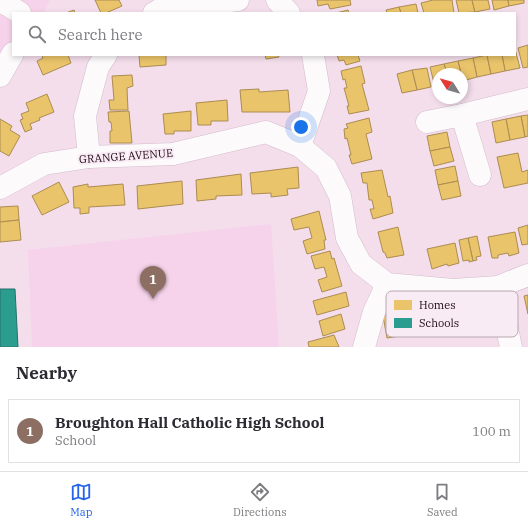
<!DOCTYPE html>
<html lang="en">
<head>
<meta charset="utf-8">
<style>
	:root { --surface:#fff; --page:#f7f7f7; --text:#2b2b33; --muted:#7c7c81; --line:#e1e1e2; --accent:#2563eb }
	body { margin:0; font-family:"IBM Plex Serif",serif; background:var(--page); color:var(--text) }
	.compass { position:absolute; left:432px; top:68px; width:36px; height:36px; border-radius:50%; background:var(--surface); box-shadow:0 2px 6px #0003; rotate:307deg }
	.you { position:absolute; left:301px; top:127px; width:14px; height:14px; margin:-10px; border:3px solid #fff; border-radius:50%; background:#1a73e8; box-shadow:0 0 0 6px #1a73e833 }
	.badge { display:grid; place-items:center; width:26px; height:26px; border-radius:50%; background:var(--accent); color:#fff; font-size:13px; font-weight:700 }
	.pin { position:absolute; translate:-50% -33px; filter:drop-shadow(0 1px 2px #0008) }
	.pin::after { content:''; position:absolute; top:21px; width:14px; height:12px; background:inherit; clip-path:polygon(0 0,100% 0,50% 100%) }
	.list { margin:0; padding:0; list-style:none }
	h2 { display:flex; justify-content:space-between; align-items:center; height:52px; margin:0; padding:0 16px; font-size:17px }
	h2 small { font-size:13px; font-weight:400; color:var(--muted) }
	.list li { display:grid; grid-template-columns:26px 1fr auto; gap:12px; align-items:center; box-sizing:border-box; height:64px; margin:0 8px 8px; padding:0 8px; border:1px solid var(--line); border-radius:0px }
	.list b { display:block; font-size:15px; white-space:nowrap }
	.list p { margin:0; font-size:13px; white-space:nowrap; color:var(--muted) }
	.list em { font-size:13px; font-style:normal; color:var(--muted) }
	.icon { flex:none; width:22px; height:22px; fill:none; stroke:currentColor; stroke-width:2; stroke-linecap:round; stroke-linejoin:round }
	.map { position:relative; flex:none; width:528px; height:347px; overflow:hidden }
	.search { position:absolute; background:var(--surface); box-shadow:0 2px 6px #0003; left:12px; right:12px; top:12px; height:44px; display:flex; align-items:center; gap:10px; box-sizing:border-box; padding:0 14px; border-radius:0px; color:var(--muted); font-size:15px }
	.sheet { height:124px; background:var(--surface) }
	nav { display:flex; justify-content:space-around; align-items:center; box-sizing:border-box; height:56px; border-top:1px solid var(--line); background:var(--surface); font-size:11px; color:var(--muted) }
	nav a { display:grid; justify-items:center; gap:2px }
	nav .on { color:var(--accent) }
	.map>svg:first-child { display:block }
	.built { fill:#f6d3ea }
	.homes { fill:#e9c46a; stroke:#ac8c52 }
	.schools { fill:#2a9d8f; stroke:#27706c }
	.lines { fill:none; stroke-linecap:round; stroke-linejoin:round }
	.minor-casing { stroke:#d2bcca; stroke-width:23 }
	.minor { stroke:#fdfafc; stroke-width:22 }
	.labels { text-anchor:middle; stroke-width:4; stroke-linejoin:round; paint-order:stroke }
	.street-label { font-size:11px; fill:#1f0819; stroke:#f9ebf4 }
	.key { fill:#f9ebf4; stroke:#b8a7b2; stroke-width:1 }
	.key-label { font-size:11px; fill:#1f0819 }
</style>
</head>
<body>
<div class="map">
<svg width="528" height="347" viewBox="0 0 528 347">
	<rect width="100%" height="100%" fill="#f4deec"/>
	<g class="built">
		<path d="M 0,0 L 50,0 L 43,13 L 13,13 L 13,55 L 19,55 L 0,88 Z"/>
		<path d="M 271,224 L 279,347 L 32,347 L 28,250 Z"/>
	</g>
	<g class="homes">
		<path d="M 95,0 L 119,0 L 122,6 L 106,13 L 101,13 Z"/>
		<path d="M 317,0 L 350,0 L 351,5 L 330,9 L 328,4 L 318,6 Z"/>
		<path d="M 433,0 L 452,0 L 454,13 L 424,13 L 421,3 Z"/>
		<path d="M 456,0 L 472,0 L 475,12 L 459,13 Z"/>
		<path d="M 472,0 L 488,0 L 490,9 L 475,12 Z"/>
		<path d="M 492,0 L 508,0 L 509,6 L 494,10 Z"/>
		<path d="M 508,0 L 524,0 L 524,3 L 509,6 Z"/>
		<path d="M 416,4 L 418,13 L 401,13 L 399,7 Z"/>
		<path d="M 399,7 L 401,13 L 387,13 L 386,10 Z"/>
		<path d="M 74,10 L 75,13 L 66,13 Z"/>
		<path d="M 348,10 L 349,13 L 336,13 Z"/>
		<path d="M 528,45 L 528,67 L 523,68 L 518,48 Z"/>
		<path d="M 515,49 L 520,68 L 505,71 L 502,55 L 515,55 Z"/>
		<path d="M 42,55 L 68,55 L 71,63 L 43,75 L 37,61 L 43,58 Z"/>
		<path d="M 139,55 L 166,55 L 166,65 L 140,67 Z"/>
		<path d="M 265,55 L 278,55 L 279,57 L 266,59 Z"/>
		<path d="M 337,55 L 358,55 L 360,61 L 346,65 L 344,60 L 339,61 Z"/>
		<path d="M 487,55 L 491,74 L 477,77 L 473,58 Z"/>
		<path d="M 487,55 L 502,55 L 505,71 L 491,74 Z"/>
		<path d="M 473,58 L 477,77 L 463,81 L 458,61 Z"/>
		<path d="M 458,61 L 461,74 L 447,74 L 444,64 Z"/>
		<path d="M 444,64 L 447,74 L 438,74 L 438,86 L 435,87 L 430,67 Z"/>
		<path d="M 361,66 L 365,83 L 362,84 L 369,110 L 349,114 L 347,106 L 349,106 L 344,88 L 347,88 L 345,79 L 343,80 L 341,71 Z"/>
		<path d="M 427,68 L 431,87 L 417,90 L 412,70 Z"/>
		<path d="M 412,70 L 417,90 L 402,93 L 397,74 Z"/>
		<path d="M 132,75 L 133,86 L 127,88 L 128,110 L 110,110 L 109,100 L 114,100 L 112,76 Z"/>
		<path d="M 259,89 L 259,92 L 288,90 L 290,112 L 242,112 L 240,90 Z"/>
		<path d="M 47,94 L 54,112 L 39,118 L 40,120 L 30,124 L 32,129 L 25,132 L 20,120 L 23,119 L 21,114 L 29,111 L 26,103 Z"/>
		<path d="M 227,100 L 228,121 L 211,121 L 211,125 L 198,125 L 196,103 Z"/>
		<path d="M 129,111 L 132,143 L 110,143 L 110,131 L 112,131 L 111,122 L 109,122 L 108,112 Z"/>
		<path d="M 191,111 L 191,131 L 174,131 L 174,134 L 165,134 L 163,114 Z"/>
		<path d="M 528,115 L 528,136 L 525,137 L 521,116 Z"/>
		<path d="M 521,116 L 525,137 L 510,140 L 506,119 Z"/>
		<path d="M 369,118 L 372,132 L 366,134 L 372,159 L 352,164 L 349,155 L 351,155 L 347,138 L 345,139 L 344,129 L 348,128 L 346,124 Z"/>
		<path d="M 0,119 L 12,126 L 10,130 L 20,136 L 9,156 L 0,151 Z"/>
		<path d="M 506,119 L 510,140 L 496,143 L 492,122 Z"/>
		<path d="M 447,132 L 450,147 L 430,151 L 427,136 Z"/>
		<path d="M 450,147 L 454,161 L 434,166 L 430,151 Z"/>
		<path d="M 518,153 L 522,172 L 528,170 L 528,183 L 504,188 L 497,157 Z"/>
		<path d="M 455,166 L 458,181 L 438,185 L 435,170 Z"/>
		<path d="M 298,167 L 299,188 L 287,189 L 288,195 L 271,197 L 271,193 L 252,194 L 250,173 Z"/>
		<path d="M 382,170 L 388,197 L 390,196 L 393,213 L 373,219 L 370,209 L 374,209 L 372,200 L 369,200 L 367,183 L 363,183 L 361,173 Z"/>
		<path d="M 241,174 L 242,195 L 216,196 L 216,199 L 197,201 L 196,180 Z"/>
		<path d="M 182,181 L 183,204 L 138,209 L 137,186 Z"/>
		<path d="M 458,181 L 461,196 L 442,200 L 438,185 Z"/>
		<path d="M 59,182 L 69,202 L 42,215 L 32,196 Z"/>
		<path d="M 88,184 L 88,187 L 123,184 L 125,205 L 89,207 L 89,213 L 80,214 L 80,208 L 74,208 L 73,187 Z"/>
		<path d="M 18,206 L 19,220 L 0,222 L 0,207 Z"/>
		<path d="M 319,211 L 326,240 L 324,240 L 325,249 L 307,254 L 303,241 L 312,238 L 309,227 L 294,230 L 291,219 Z"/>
		<path d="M 19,220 L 21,240 L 0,242 L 0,222 Z"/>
		<path d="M 528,225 L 528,244 L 522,245 L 518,228 Z"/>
		<path d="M 398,227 L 404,255 L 387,258 L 385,253 L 383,252 L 378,232 Z"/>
		<path d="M 515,232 L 519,253 L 509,256 L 508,253 L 498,255 L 498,258 L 492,258 L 488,237 Z"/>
		<path d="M 477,236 L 481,256 L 476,257 L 477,260 L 473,261 L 468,238 Z"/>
		<path d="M 468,238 L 473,261 L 469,262 L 469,260 L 463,261 L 459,240 Z"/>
		<path d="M 455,243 L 459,263 L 448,266 L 447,264 L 432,269 L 427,249 Z"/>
		<path d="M 330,251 L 332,259 L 334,258 L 342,286 L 322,292 L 318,280 L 327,277 L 324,267 L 315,269 L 311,256 Z"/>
		<path d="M 346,292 L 349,306 L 317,315 L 313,301 Z"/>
		<path d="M 528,295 L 528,314 L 524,296 Z"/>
		<path d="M 415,305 L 421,324 L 399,329 L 401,336 L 387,338 L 383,316 L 393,312 L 393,309 L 399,307 L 399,310 Z"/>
		<path d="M 341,314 L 345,329 L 323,336 L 319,321 Z"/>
		<path d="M 334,335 L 339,347 L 309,347 L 308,342 Z"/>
	</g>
	<path class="schools" d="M 0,289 L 15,289 L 18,347 L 0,347 Z"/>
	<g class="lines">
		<g class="minor-casing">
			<g id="minor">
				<path d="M 277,0 L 289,13"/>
				<path d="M 0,1 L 11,7 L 20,13"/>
				<path d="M 154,13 L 161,9 L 238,0"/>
				<path d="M 0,76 L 13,53"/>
				<path d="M 462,115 L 480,175"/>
				<path d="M 427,122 L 462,115 L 528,99"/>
				<path d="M 300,146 L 319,91 L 313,55"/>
				<path d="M 89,157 L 85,116 L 98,67 L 106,55"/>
				<path d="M 0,188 L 44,164 L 89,157 L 173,154 L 266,132 L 300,146 L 326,168 L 340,196 L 347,238 L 361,264 L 387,284 L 453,290 L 498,287 L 528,275"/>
				<path d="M 498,287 L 511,347"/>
				<path d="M 364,347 L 374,312 L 387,284"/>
			</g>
		</g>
		<use href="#minor" class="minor"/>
	</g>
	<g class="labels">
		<g class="street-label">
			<text transform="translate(126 156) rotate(-4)" y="4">GRANGE AVENUE</text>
		</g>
	</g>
	<rect x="386" y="291" width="132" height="46" rx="6" class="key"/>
	<rect x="394" y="300" width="18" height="10" fill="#e9c46a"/>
	<rect x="394" y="318" width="18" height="10" fill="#2a9d8f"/>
	<g class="key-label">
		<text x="419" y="309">Homes</text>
		<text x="419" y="327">Schools</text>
	</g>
</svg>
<svg class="compass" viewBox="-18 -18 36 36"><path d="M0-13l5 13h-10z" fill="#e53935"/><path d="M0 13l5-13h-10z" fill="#7c7c81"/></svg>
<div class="you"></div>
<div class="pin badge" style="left:153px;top:299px;background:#8d6e63">1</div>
<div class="search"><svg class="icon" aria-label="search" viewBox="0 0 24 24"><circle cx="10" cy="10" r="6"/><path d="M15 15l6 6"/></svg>Search here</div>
</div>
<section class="sheet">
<h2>Nearby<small></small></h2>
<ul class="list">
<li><span class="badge" style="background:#8d6e63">1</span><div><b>Broughton Hall Catholic High School</b><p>School</p></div><em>100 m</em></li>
</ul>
</section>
<nav>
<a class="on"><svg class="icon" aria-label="map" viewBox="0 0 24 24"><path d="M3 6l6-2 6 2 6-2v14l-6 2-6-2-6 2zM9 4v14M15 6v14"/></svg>Map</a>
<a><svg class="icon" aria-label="directions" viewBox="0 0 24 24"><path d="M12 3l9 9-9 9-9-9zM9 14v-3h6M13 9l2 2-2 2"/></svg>Directions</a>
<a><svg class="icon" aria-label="saved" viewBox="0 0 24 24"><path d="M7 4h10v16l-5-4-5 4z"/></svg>Saved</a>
</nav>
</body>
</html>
